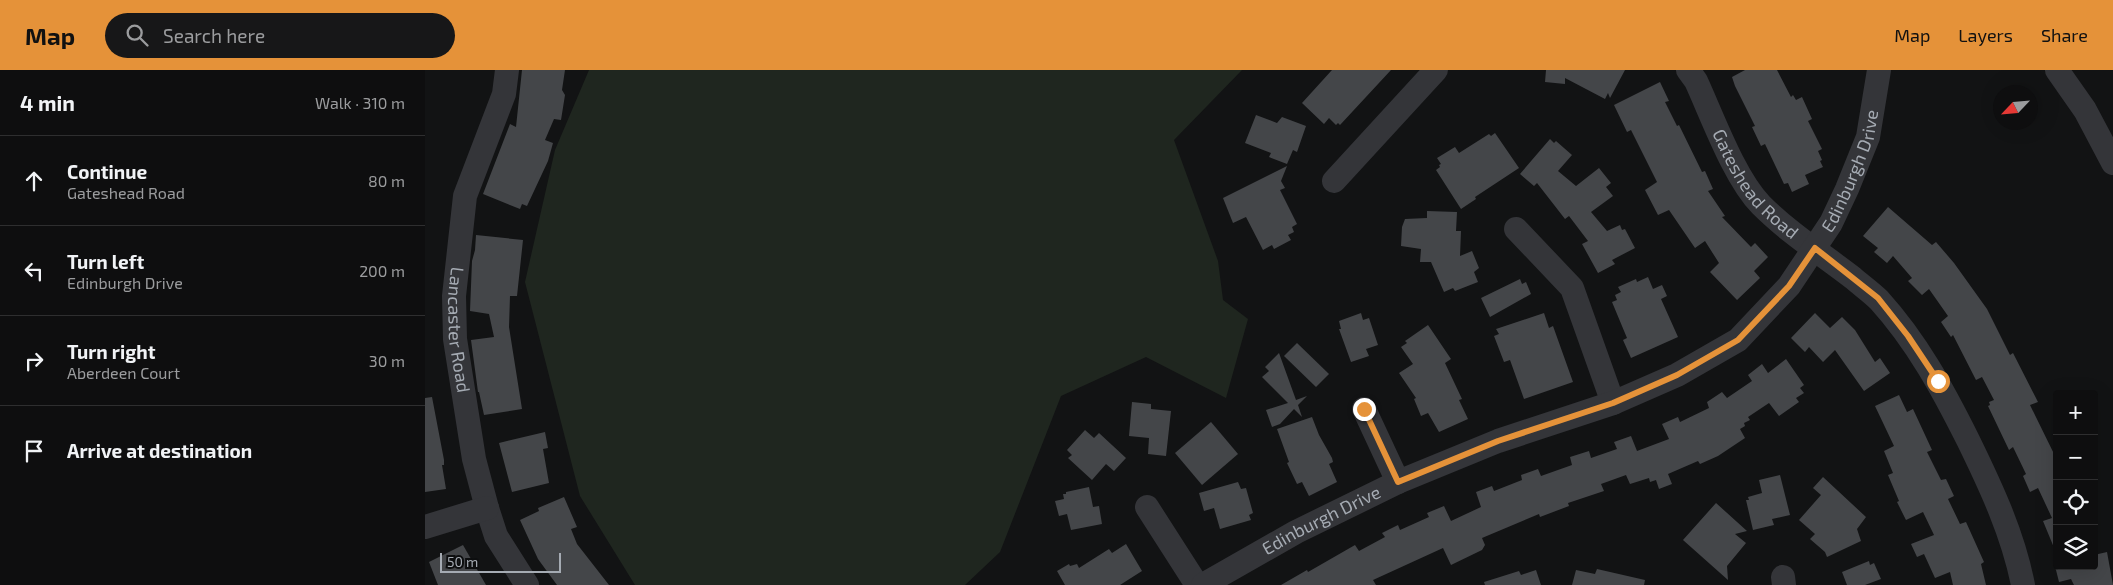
<!DOCTYPE html>
<html lang="en">
<head>
<meta charset="utf-8">
<style>
	:root { --surface:#0e0e0f; --page:#171718; --text:#f1f3f6; --muted:#9b9c9e; --line:#2e2e2f; --accent:#e59239 }
	body { margin:0; font-family:"Exo 2",sans-serif; background:var(--page); color:var(--text) }
	.controls { position:absolute; right:15px; bottom:15px; display:grid; overflow:hidden; border-radius:5px; box-shadow:0 5px 20px #0002 }
	.controls button { width:45px; height:45px; display:grid; place-items:center; padding:0; border:0; border-bottom:1px solid var(--line); background:var(--surface); color:var(--text); font:25px sans-serif }
	.compass { position:absolute; left:1568px; top:15px; width:45px; height:45px; border-radius:50%; background:var(--surface); box-shadow:0 5px 20px #0002; rotate:244deg }
	.scale { position:absolute; left:15px; bottom:12px; width:121px; box-sizing:border-box; padding-left:5px; border:2px solid #a5abb3; border-top:0; font-size:14px; line-height:18px; white-space:nowrap; color:#a5abb3; -webkit-text-stroke:4px #0d0e0f; paint-order:stroke }
	.stop { position:absolute; width:15px; height:15px; margin:-11px; border:4px solid #e59239; border-radius:50%; background:#fff }
	.stop.end { background:#e59239; border-color:#fff; box-shadow:0 1px 5px #0008 }
	.list { margin:0; padding:0; list-style:none }
	h2 { display:flex; justify-content:space-between; align-items:center; height:65px; margin:0; padding:0 20px; font-size:21px }
	h2 small { font-size:16px; font-weight:400; color:var(--muted) }
	.list li { display:grid; grid-template-columns:32px 1fr auto; gap:15px; align-items:center; box-sizing:border-box; height:90px; padding:0 20px; border-top:1px solid var(--line) }
	.list b { display:block; font-size:19px; white-space:nowrap }
	.list p { margin:0; font-size:16px; white-space:nowrap; color:var(--muted) }
	.list em { font-size:16px; font-style:normal; color:var(--muted) }
	.icon { flex:none; width:28px; height:28px; fill:none; stroke:currentColor; stroke-width:2; stroke-linecap:round; stroke-linejoin:round }
	.map { position:relative; flex:none; width:1688px; height:515px; overflow:hidden }
	header { display:flex; align-items:center; gap:30px; box-sizing:border-box; height:70px; padding:0 25px; background:var(--accent); color:#111 }
	header strong { font-size:24px }
	nav { display:flex; gap:28px; margin-inline-start:auto; font-size:18px }
	.search { width:350px; height:45px; background:var(--page); display:flex; align-items:center; gap:12px; box-sizing:border-box; padding:0 18px; border-radius:28px; color:var(--muted); font-size:19px }
	main { display:flex }
	aside { flex:1; background:var(--surface) }
	.map>svg:first-child { display:block }
	.green { fill:#1f261f }
	.building { fill:#444649 }
	.lines { fill:none; stroke-linecap:round; stroke-linejoin:round }
	.minor { stroke:#343539; stroke-width:24 }
	.route { stroke:#e59239; stroke-width:6 }
	.labels { text-anchor:middle; stroke-width:4; stroke-linejoin:round; paint-order:stroke }
	.street-label { font-size:18px; fill:#a5abb3; stroke:#0d0e0f }
</style>
</head>
<body>
<header>
<strong>Map</strong>
<div class="search"><svg class="icon" aria-label="search" viewBox="0 0 24 24"><circle cx="10" cy="10" r="6"/><path d="M15 15l6 6"/></svg>Search here</div>
<nav><a>Map</a><a>Layers</a><a>Share</a></nav>
</header>
<main>
<aside>
<h2>4 min<small>Walk · 310 m</small></h2>
<ul class="list">
<li><svg class="icon" aria-label="ahead" viewBox="0 0 24 24"><path d="M12 20V5M6 11l6-6 6 6"/></svg><div><b>Continue</b><p>Gateshead Road</p></div><em>80 m</em></li>
<li><svg class="icon" aria-label="left" viewBox="0 0 24 24"><path d="M17 20v-9H6M10 6l-5 5 5 5"/></svg><div><b>Turn left</b><p>Edinburgh Drive</p></div><em>200 m</em></li>
<li><svg class="icon" aria-label="right" viewBox="0 0 24 24"><path d="M7 20v-9h11M14 6l5 5-5 5"/></svg><div><b>Turn right</b><p>Aberdeen Court</p></div><em>30 m</em></li>
<li><svg class="icon" aria-label="arrive" viewBox="0 0 24 24"><path d="M6 21V4h12l-3 4 3 4H6"/></svg><div><b>Arrive at destination</b></div></li>
</ul>
</aside>
<div class="map">
<svg width="1688" height="515" viewBox="0 0 1688 515">
	<rect width="100%" height="100%" fill="#121314"/>
	<path class="green" d="M 164,0 L 817,0 L 749,70 L 793,191 L 798,230 L 823,249 L 801,328 L 721,287 L 636,326 L 575,482 L 540,515 L 210,515 L 155,426 L 100,212 L 130,80 Z"/>
	<g class="building">
		<path d="M 97,0 L 140,0 L 137,20 L 140,25 L 136,50 L 129,49 L 120,70 L 128,73 L 123,91 L 102,136 L 97,134 L 95,139 L 58,124 L 85,54 L 91,57 Z"/>
		<path d="M 907,0 L 966,0 L 915,55 L 913,53 L 911,55 L 904,48 L 899,54 L 877,33 Z"/>
		<path d="M 1121,0 L 1200,0 L 1185,28 L 1183,23 L 1180,29 L 1140,8 L 1140,14 L 1120,12 Z"/>
		<path d="M 1320,0 L 1352,0 L 1366,27 L 1368,25 L 1371,30 L 1377,27 L 1387,49 L 1383,51 L 1397,79 L 1393,81 L 1397,90 L 1395,91 L 1398,97 L 1380,105 L 1384,114 L 1367,122 L 1363,113 L 1359,114 L 1340,74 L 1336,76 L 1327,57 L 1330,56 L 1310,16 L 1307,7 Z"/>
		<path d="M 1235,12 L 1244,31 L 1240,32 L 1252,56 L 1254,55 L 1277,102 L 1280,101 L 1288,119 L 1283,121 L 1300,146 L 1297,147 L 1326,177 L 1330,173 L 1343,187 L 1329,201 L 1335,208 L 1312,230 L 1285,202 L 1294,193 L 1280,171 L 1270,178 L 1244,140 L 1233,145 L 1220,120 L 1232,112 L 1206,60 L 1202,62 L 1189,35 Z"/>
		<path d="M 831,45 L 852,53 L 857,47 L 881,56 L 872,82 L 868,80 L 862,94 L 844,87 L 846,83 L 820,73 Z"/>
		<path d="M 1070,63 L 1094,98 L 1050,127 L 1051,129 L 1036,139 L 1011,100 L 1015,97 L 1014,95 L 1016,94 L 1012,88 L 1030,77 L 1034,83 L 1064,64 L 1066,66 Z"/>
		<path d="M 1125,69 L 1129,73 L 1131,71 L 1147,85 L 1133,101 L 1151,116 L 1174,98 L 1186,113 L 1181,117 L 1188,126 L 1166,142 L 1182,161 L 1195,155 L 1197,160 L 1200,159 L 1210,178 L 1187,190 L 1190,194 L 1173,203 L 1157,174 L 1163,171 L 1144,146 L 1140,149 L 1112,113 L 1109,116 L 1095,104 Z"/>
		<path d="M 862,96 L 856,111 L 860,118 L 855,120 L 872,154 L 867,157 L 869,162 L 863,165 L 866,170 L 849,179 L 847,175 L 838,180 L 821,147 L 808,153 L 798,128 Z"/>
		<path d="M 1463,137 L 1507,175 L 1511,172 L 1529,193 L 1562,239 L 1585,285 L 1588,283 L 1613,332 L 1605,335 L 1632,390 L 1632,485 L 1618,451 L 1627,448 L 1613,418 L 1605,422 L 1598,406 L 1601,404 L 1588,377 L 1584,380 L 1563,336 L 1565,335 L 1564,332 L 1569,330 L 1557,307 L 1551,310 L 1528,265 L 1526,267 L 1516,252 L 1523,246 L 1504,219 L 1497,225 L 1483,211 L 1487,208 L 1468,186 L 1462,193 L 1449,182 L 1453,178 L 1438,166 Z"/>
		<path d="M 1002,141 L 1032,142 L 1031,161 L 1036,161 L 1035,186 L 1047,181 L 1054,198 L 1049,202 L 1053,212 L 1030,221 L 1028,218 L 1019,222 L 1006,192 L 995,192 L 996,179 L 976,176 L 977,157 L 980,149 L 1002,148 Z"/>
		<path d="M 51,165 L 98,170 L 92,226 L 85,226 L 84,257 L 97,339 L 59,345 L 54,322 L 53,322 L 46,270 L 69,267 L 64,244 L 45,241 L 47,191 L 50,180 Z"/>
		<path d="M 1223,207 L 1228,219 L 1237,215 L 1242,226 L 1236,229 L 1253,267 L 1206,288 L 1198,270 L 1202,268 L 1187,232 L 1192,230 L 1190,225 L 1196,222 L 1193,217 L 1211,209 L 1212,212 Z"/>
		<path d="M 1095,209 L 1097,214 L 1101,212 L 1106,224 L 1065,247 L 1056,228 Z"/>
		<path d="M 936,243 L 938,250 L 944,248 L 953,275 L 941,279 L 944,286 L 926,292 L 914,259 L 916,259 L 914,251 Z"/>
		<path d="M 1119,243 L 1124,258 L 1128,256 L 1148,312 L 1099,329 L 1085,290 L 1079,292 L 1069,266 L 1074,264 L 1071,259 Z"/>
		<path d="M 1390,243 L 1405,258 L 1417,247 L 1430,260 L 1450,292 L 1455,288 L 1465,303 L 1439,321 L 1410,280 L 1398,292 L 1384,277 L 1380,282 L 1366,268 Z"/>
		<path d="M 1003,255 L 1026,289 L 1020,293 L 1037,329 L 1034,330 L 1043,349 L 1014,362 L 1003,343 L 996,346 L 989,329 L 991,328 L 974,303 L 988,294 L 976,277 L 982,273 L 980,271 Z"/>
		<path d="M 872,273 L 904,304 L 891,317 L 859,286 Z"/>
		<path d="M 854,283 L 871,330 L 882,326 L 873,335 L 877,347 L 869,339 L 855,354 L 847,357 L 841,340 L 863,333 L 837,307 L 844,301 L 840,297 Z"/>
		<path d="M 1361,289 L 1379,315 L 1375,318 L 1379,323 L 1371,328 L 1374,332 L 1354,346 L 1344,333 L 1323,347 L 1325,350 L 1319,353 L 1320,356 L 1315,359 L 1320,368 L 1293,386 L 1275,394 L 1273,391 L 1243,404 L 1247,414 L 1234,419 L 1231,410 L 1225,412 L 1224,408 L 1205,414 L 1201,405 L 1176,414 L 1179,421 L 1143,433 L 1144,436 L 1115,447 L 1114,444 L 1057,468 L 1060,475 L 1057,480 L 1026,495 L 1018,478 L 948,510 L 951,515 L 856,515 L 882,500 L 883,502 L 930,475 L 934,481 L 960,467 L 957,463 L 973,455 L 975,460 L 1004,447 L 1002,443 L 1019,436 L 1026,451 L 1056,437 L 1051,422 L 1067,416 L 1069,421 L 1097,410 L 1096,405 L 1113,399 L 1116,406 L 1147,395 L 1145,387 L 1164,381 L 1166,388 L 1192,379 L 1189,372 L 1206,366 L 1212,381 L 1244,369 L 1237,354 L 1253,347 L 1255,352 L 1284,338 L 1282,332 L 1297,322 L 1302,328 L 1327,311 L 1323,305 L 1337,294 L 1343,303 Z"/>
		<path d="M 1474,325 L 1482,342 L 1488,339 L 1507,380 L 1502,382 L 1516,410 L 1521,409 L 1529,426 L 1523,429 L 1535,454 L 1541,452 L 1559,492 L 1556,494 L 1561,515 L 1528,515 L 1525,502 L 1510,508 L 1499,484 L 1492,487 L 1486,474 L 1509,465 L 1498,442 L 1481,450 L 1472,432 L 1474,431 L 1463,405 L 1468,403 L 1459,381 L 1469,376 L 1450,336 Z"/>
		<path d="M 7,327 L 19,390 L 19,395 L 17,395 L 21,419 L 0,422 L 0,328 Z"/>
		<path d="M 707,332 L 726,334 L 726,339 L 746,341 L 741,386 L 723,384 L 724,368 L 704,366 Z"/>
		<path d="M 887,347 L 894,365 L 907,388 L 908,392 L 904,394 L 912,412 L 884,426 L 877,412 L 872,414 L 862,393 L 864,392 L 852,359 Z"/>
		<path d="M 786,352 L 813,384 L 777,415 L 750,383 Z"/>
		<path d="M 660,360 L 669,368 L 674,363 L 701,388 L 689,401 L 681,394 L 667,410 L 643,388 L 647,385 L 642,380 Z"/>
		<path d="M 120,362 L 123,378 L 118,379 L 124,413 L 87,422 L 74,373 Z"/>
		<path d="M 1355,405 L 1365,445 L 1347,449 L 1349,455 L 1328,460 L 1321,430 L 1324,430 L 1323,427 L 1337,423 L 1334,410 Z"/>
		<path d="M 1398,407 L 1441,447 L 1432,459 L 1436,471 L 1402,487 L 1400,482 L 1385,469 L 1390,464 L 1374,450 L 1396,425 L 1388,418 Z"/>
		<path d="M 813,412 L 816,419 L 821,418 L 828,443 L 824,445 L 826,450 L 795,459 L 789,438 L 779,441 L 774,423 Z"/>
		<path d="M 664,417 L 668,437 L 674,436 L 677,454 L 646,460 L 642,444 L 634,446 L 630,431 L 639,429 L 638,424 L 641,424 L 641,422 Z"/>
		<path d="M 139,427 L 152,457 L 146,459 L 152,474 L 184,515 L 132,515 L 113,489 L 95,450 L 114,441 L 113,438 Z"/>
		<path d="M 1291,433 L 1322,461 L 1310,464 L 1321,473 L 1302,496 L 1303,510 L 1258,470 Z"/>
		<path d="M 701,474 L 717,501 L 695,515 L 640,515 L 632,501 L 644,494 L 645,496 L 652,494 L 654,498 L 684,479 L 687,483 Z"/>
		<path d="M 38,475 L 61,515 L 13,515 L 4,492 Z"/>
		<path d="M 1682,482 L 1688,515 L 1649,515 L 1646,509 L 1634,512 L 1630,496 L 1669,496 L 1669,485 Z"/>
		<path d="M 1444,491 L 1445,495 L 1449,493 L 1456,509 L 1440,515 L 1422,515 L 1417,502 Z"/>
		<path d="M 1172,499 L 1220,510 L 1219,515 L 1147,515 L 1151,500 L 1170,504 Z"/>
		<path d="M 1111,500 L 1116,515 L 1060,515 L 1059,512 L 1094,501 L 1096,505 Z"/>
	</g>
	<g class="lines">
		<g class="minor">
			<path id="s1" d="M 82,0 L 79,24 L 40,126 L 29,226 L 30,269 L 49,389 L 62,438 L 71,466 L 102,515"/>
			<path id="s2" d="M 1263,0 L 1271,11 C 1288,48 1309,107 1336,135 C 1364,163 1397,184 1428,208 C 1436,215 1446,222 1454,230 C 1492,272 1518,320 1543,370 C 1566,417 1588,464 1598,515"/>
			<path d="M 1632,0 L 1660,40 L 1688,93"/>
			<path d="M 909,111 L 1011,0"/>
			<path d="M 1091,159 L 1147,218 L 1188,333"/>
			<path d="M 939,339 L 973,412"/>
			<path d="M 722,437 L 772,515"/>
			<path d="M 0,457 L 62,438"/>
			<path d="M 1358,507 L 1359,515"/>
			<path id="s3" d="M 778,515 L 871,462 L 973,412 L 1073,371 L 1188,333 L 1252,305 L 1313,270 L 1364,216 L 1406,153 L 1422,119 L 1443,67 L 1454,0"/>
		</g>
	</g>
	<g class="lines">
		<path class="route" d="M 939,339 L 973,412 L 1073,371 L 1188,333 L 1252,305 L 1313,270 L 1364,216 L 1390,178 L 1453,228 L 1483,266 L 1513,311"/>
	</g>
	<g class="labels">
		<g class="street-label">
			<text dy="6" stroke="none"><textPath href="#s3" startOffset="796">Edinburgh Drive</textPath></text>
			<text dy="6" stroke="none"><textPath href="#s2" startOffset="134">Gateshead Road</textPath></text>
			<text dy="6" stroke="none"><textPath href="#s1" startOffset="268">Lancaster Road</textPath></text>
			<text dy="6" stroke="none"><textPath href="#s3" startOffset="135">Edinburgh Drive</textPath></text>
		</g>
	</g>
</svg>
<div class="controls">
<button>+</button>
<button>−</button>
<button><svg class="icon" aria-label="locate" viewBox="0 0 24 24"><circle cx="12" cy="12" r="6"/><path d="M12 2v4M12 18v4M2 12h4M18 12h4"/></svg></button>
<button><svg class="icon" aria-label="layers" viewBox="0 0 24 24"><path d="M12 4l9 5-9 5-9-5zM3 14l9 5 9-5"/></svg></button>
</div>
<svg class="compass" viewBox="-18 -18 36 36"><path d="M0-13l5 13h-10z" fill="#e53935"/><path d="M0 13l5-13h-10z" fill="#9b9c9e"/></svg>
<div class="scale">50 m</div>
<div class="stop" style="left:1513px;top:311px"></div>
<div class="stop end" style="left:939px;top:339px"></div>
</div>
</main>
</body>
</html>
